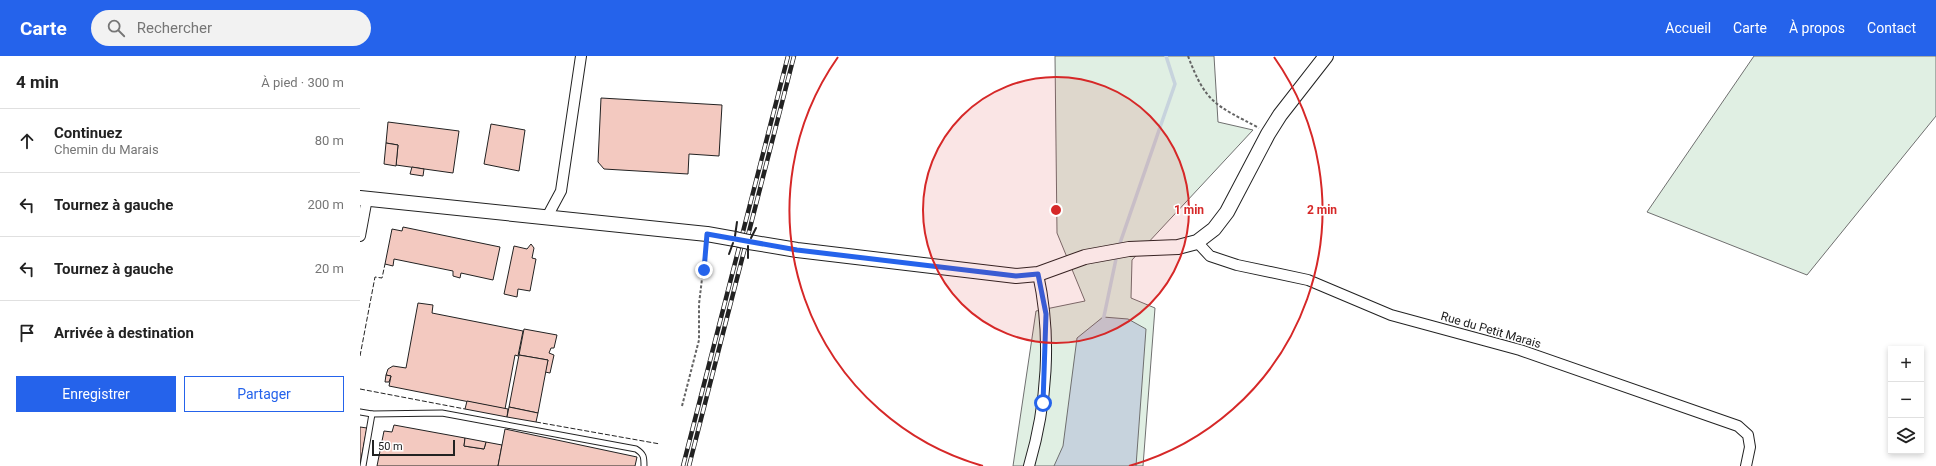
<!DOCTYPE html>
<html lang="fr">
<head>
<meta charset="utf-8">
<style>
	:root { --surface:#fff; --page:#f2f2f2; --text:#222; --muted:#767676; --line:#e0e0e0; --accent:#2563eb }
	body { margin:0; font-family:Roboto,sans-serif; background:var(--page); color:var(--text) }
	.controls { position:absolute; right:12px; bottom:12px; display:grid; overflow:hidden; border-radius:0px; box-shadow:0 2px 6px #0003 }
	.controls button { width:36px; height:36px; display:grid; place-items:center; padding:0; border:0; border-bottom:1px solid var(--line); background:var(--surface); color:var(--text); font:20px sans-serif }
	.scale { position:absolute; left:12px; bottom:10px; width:83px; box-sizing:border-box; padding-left:4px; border:2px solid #222; border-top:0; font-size:11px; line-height:14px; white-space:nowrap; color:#222; -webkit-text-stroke:3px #fff; paint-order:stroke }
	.stop { position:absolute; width:12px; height:12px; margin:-9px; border:3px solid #2563eb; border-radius:50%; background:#fff }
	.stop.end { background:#2563eb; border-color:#fff; box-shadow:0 1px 4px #0008 }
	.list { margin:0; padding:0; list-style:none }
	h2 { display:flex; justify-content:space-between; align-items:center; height:52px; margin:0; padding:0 16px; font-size:17px }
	h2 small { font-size:13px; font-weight:400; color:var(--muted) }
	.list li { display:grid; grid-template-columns:26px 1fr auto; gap:12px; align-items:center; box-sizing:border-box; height:64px; padding:0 16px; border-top:1px solid var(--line) }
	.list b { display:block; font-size:15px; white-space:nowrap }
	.list p { margin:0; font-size:13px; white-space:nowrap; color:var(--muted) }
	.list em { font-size:13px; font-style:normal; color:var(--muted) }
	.actions { display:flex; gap:8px; padding:12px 16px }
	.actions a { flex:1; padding:9px 0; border:1px solid var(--accent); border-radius:0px; text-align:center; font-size:14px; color:var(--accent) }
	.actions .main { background:var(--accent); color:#fff }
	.icon { flex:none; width:22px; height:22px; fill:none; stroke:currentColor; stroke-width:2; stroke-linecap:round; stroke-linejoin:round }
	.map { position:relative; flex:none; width:1576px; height:410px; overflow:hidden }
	header { display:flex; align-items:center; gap:24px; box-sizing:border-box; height:56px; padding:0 20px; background:var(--accent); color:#fff }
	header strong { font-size:19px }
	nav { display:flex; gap:22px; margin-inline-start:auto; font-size:14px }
	.search { width:280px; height:36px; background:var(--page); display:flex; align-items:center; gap:10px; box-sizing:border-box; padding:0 14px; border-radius:22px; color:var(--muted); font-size:15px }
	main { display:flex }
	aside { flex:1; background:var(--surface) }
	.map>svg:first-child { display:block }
	.green { fill:#e0efe3; stroke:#6f6f6f }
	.water { fill:#c7d3dd; stroke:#6f6f6f }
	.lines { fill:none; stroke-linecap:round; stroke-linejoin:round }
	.stream { stroke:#c7d3dd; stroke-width:3.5 }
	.building { fill:#f3c9c0; stroke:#222 }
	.lane-casing { stroke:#222; stroke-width:7 }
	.street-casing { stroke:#222; stroke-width:12 }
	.secondary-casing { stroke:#222; stroke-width:16 }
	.path { stroke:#646464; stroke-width:2; stroke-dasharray:3 2; stroke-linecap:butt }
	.lane { stroke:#fff; stroke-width:5 }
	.street { stroke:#fff; stroke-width:10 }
	.secondary { stroke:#fff; stroke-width:14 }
	.rail-casing { stroke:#222; stroke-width:4.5 }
	.rail { stroke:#fff; stroke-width:3; stroke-dasharray:9; stroke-linecap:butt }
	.secondary-bridge-casing { stroke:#222; stroke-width:16; stroke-linecap:butt }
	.secondary-bridge { stroke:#fff; stroke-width:14 }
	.fence { stroke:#222; stroke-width:1; stroke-dasharray:5 2; stroke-linecap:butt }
	.wall { stroke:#222; stroke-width:2 }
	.route { stroke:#2563eb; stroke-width:5 }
	.ring { fill:none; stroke:#d62828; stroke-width:2 }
	.labels { text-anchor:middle; stroke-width:3; stroke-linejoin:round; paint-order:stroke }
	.street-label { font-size:12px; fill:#222; stroke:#fff }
	.centre { fill:#d62828; stroke:#fff; stroke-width:2 }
	.ring-label { font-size:12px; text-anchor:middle; font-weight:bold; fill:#d62828; stroke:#fff; stroke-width:3; stroke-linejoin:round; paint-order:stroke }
</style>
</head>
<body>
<header>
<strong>Carte</strong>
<div class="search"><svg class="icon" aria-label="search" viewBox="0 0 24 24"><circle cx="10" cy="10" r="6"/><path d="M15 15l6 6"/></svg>Rechercher</div>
<nav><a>Accueil</a><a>Carte</a><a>À propos</a><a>Contact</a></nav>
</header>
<main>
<aside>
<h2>4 min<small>À pied · 300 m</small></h2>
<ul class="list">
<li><svg class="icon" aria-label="ahead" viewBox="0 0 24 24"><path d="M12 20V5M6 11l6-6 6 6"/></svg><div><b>Continuez</b><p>Chemin du Marais</p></div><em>80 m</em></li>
<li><svg class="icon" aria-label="left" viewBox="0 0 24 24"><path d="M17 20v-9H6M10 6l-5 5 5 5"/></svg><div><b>Tournez à gauche</b></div><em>200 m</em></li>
<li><svg class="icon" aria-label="left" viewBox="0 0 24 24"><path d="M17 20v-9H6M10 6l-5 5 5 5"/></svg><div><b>Tournez à gauche</b></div><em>20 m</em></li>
<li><svg class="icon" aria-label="arrive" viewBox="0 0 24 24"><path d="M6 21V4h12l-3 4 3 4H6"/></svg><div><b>Arrivée à destination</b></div></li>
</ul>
<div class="actions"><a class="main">Enregistrer</a><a>Partager</a></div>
</aside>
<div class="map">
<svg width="1576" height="410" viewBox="0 0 1576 410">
	<rect width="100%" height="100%" fill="#fff"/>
	<g class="green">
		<path d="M 695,0 L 854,0 L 858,66 L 893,74 L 772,204 L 771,242 L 795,252 L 783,410 L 653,410 L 676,255 L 725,245 L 697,177 Z"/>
		<path d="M 1394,0 L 1576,0 L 1576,60 L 1447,219 L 1287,156 Z"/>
	</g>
	<path class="water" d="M 743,261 L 768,263 L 786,273 L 776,410 L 694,410 L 703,390 L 717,282 Z"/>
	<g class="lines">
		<g class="stream">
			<path d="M 759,190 L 815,28 L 806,0"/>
			<path d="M 743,265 L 756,203"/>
		</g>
	</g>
	<g class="building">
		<path d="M 241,42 L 362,49 L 359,100 L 329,98 L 328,118 L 244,113 L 238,106 Z"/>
		<path d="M 28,66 L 99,75 L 93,117 L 36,109 L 38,89 L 26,87 Z"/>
		<path d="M 131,68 L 165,74 L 159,115 L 124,108 Z"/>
		<path d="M 26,87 L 38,89 L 36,110 L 24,108 Z"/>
		<path d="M 52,111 L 64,113 L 63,120 L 50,118 Z"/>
		<path d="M 43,171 L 140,191 L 133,224 L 101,217 L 100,222 L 93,220 L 93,215 L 34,203 L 33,210 L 25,208 L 32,173 L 42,175 Z"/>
		<path d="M 171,188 L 174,192 L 172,202 L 176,203 L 170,235 L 158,233 L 157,241 L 144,238 L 154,190 L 167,193 Z"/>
		<path d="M 58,247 L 73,249 L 72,257 L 163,275 L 158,300 L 155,299 L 145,353 L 29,330 L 31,320 L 26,319 L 28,313 L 33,310 L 46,312 Z"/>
		<path d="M 164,273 L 197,279 L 194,292 L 191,292 L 189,297 L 194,299 L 190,317 L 185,316 L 188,304 L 159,299 Z"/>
		<path d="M 159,299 L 188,304 L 178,357 L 149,351 Z"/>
		<path d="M 26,319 L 31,320 L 29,326 L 25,326 Z"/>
		<path d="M 107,345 L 148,353 L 147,361 L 105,353 Z"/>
		<path d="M 149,351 L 178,357 L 176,366 L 147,361 Z"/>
		<path d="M 34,369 L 105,382 L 104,390 L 124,393 L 126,386 L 142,389 L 138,410 L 17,410 L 24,375 L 32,376 Z"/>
		<path d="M 0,371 L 7,372 L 0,409 Z"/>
		<path d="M 145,373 L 277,401 L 275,410 L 138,410 Z"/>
		<path d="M 105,382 L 126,386 L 124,393 L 104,390 Z"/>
	</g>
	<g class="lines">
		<g class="lane-casing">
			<g id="lane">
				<path d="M 0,356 L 12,358 L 82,357 L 276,393 C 284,398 284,401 284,410"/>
				<path d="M 3,410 L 12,358"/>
			</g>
		</g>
		<g class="street-casing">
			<g id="street">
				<path d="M 187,161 L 201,135 L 221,0"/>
				<path d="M 0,180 L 7,142"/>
				<path d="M 837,186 L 850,200 L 877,209 L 948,224 L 1031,259 L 1160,294 L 1378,370 L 1388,379 L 1390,391 L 1386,410"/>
				<path d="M 669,410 C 687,349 692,281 678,218"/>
			</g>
		</g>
		<g class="secondary-casing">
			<g id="secondary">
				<path d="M 0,142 L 347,178 L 375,183"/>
				<path d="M 389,186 L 437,194 L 656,220 L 678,218 L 725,201 L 769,193 L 818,191 L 837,186 L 854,173 L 867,156 L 908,78 L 920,59 L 966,0"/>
			</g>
		</g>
		<g class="path">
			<path d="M 828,0 C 846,48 856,49 899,72"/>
			<path d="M 322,350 L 339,284 L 339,248 L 346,189"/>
		</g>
		<use href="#lane" class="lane"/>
		<use href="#street" class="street"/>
		<use href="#secondary" class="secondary"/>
		<g class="rail-casing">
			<g id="rail">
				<path d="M 323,410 L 428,0"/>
				<path d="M 329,410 L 434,0"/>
			</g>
		</g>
		<use href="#rail" class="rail"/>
		<g class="secondary-bridge-casing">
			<path id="secondary-bridge" d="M 375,183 L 389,186"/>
		</g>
		<use href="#secondary-bridge" class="secondary-bridge"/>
		<g class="fence">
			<path d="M 0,300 L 15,221 L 22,222 L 25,208"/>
			<path d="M 0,333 L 105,353"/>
			<path d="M 176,366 L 300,388"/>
		</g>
		<g class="wall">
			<path d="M 375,180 L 377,166"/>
			<path d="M 391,182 L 396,172"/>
			<path d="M 369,198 L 373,187"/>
			<path d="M 388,202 L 388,190"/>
		</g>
	</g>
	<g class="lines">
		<path class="route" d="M 344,214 L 347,178 L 437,194 L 656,220 L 678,218 L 686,258 L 683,347"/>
	</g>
	<circle cx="696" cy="154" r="133" fill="#d62828" fill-opacity=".12"/>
	<g class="ring">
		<circle cx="696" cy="154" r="133"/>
		<path d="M623 410A266 266 0 0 1 478 1M914 1A266 266 0 0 1 769 410"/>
	</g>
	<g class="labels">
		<g class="street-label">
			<text transform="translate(1131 274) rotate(16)" y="4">Rue du Petit Marais</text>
		</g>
	</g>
	<circle cx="696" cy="154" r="6" class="centre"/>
	<g class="ring-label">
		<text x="829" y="158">1 min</text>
		<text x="962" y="158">2 min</text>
	</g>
</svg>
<div class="controls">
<button>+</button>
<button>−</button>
<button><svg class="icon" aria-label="layers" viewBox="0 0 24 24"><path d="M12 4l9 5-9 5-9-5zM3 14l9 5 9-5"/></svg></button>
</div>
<div class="scale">50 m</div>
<div class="stop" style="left:683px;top:347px"></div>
<div class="stop end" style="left:344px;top:214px"></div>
</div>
</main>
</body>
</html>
